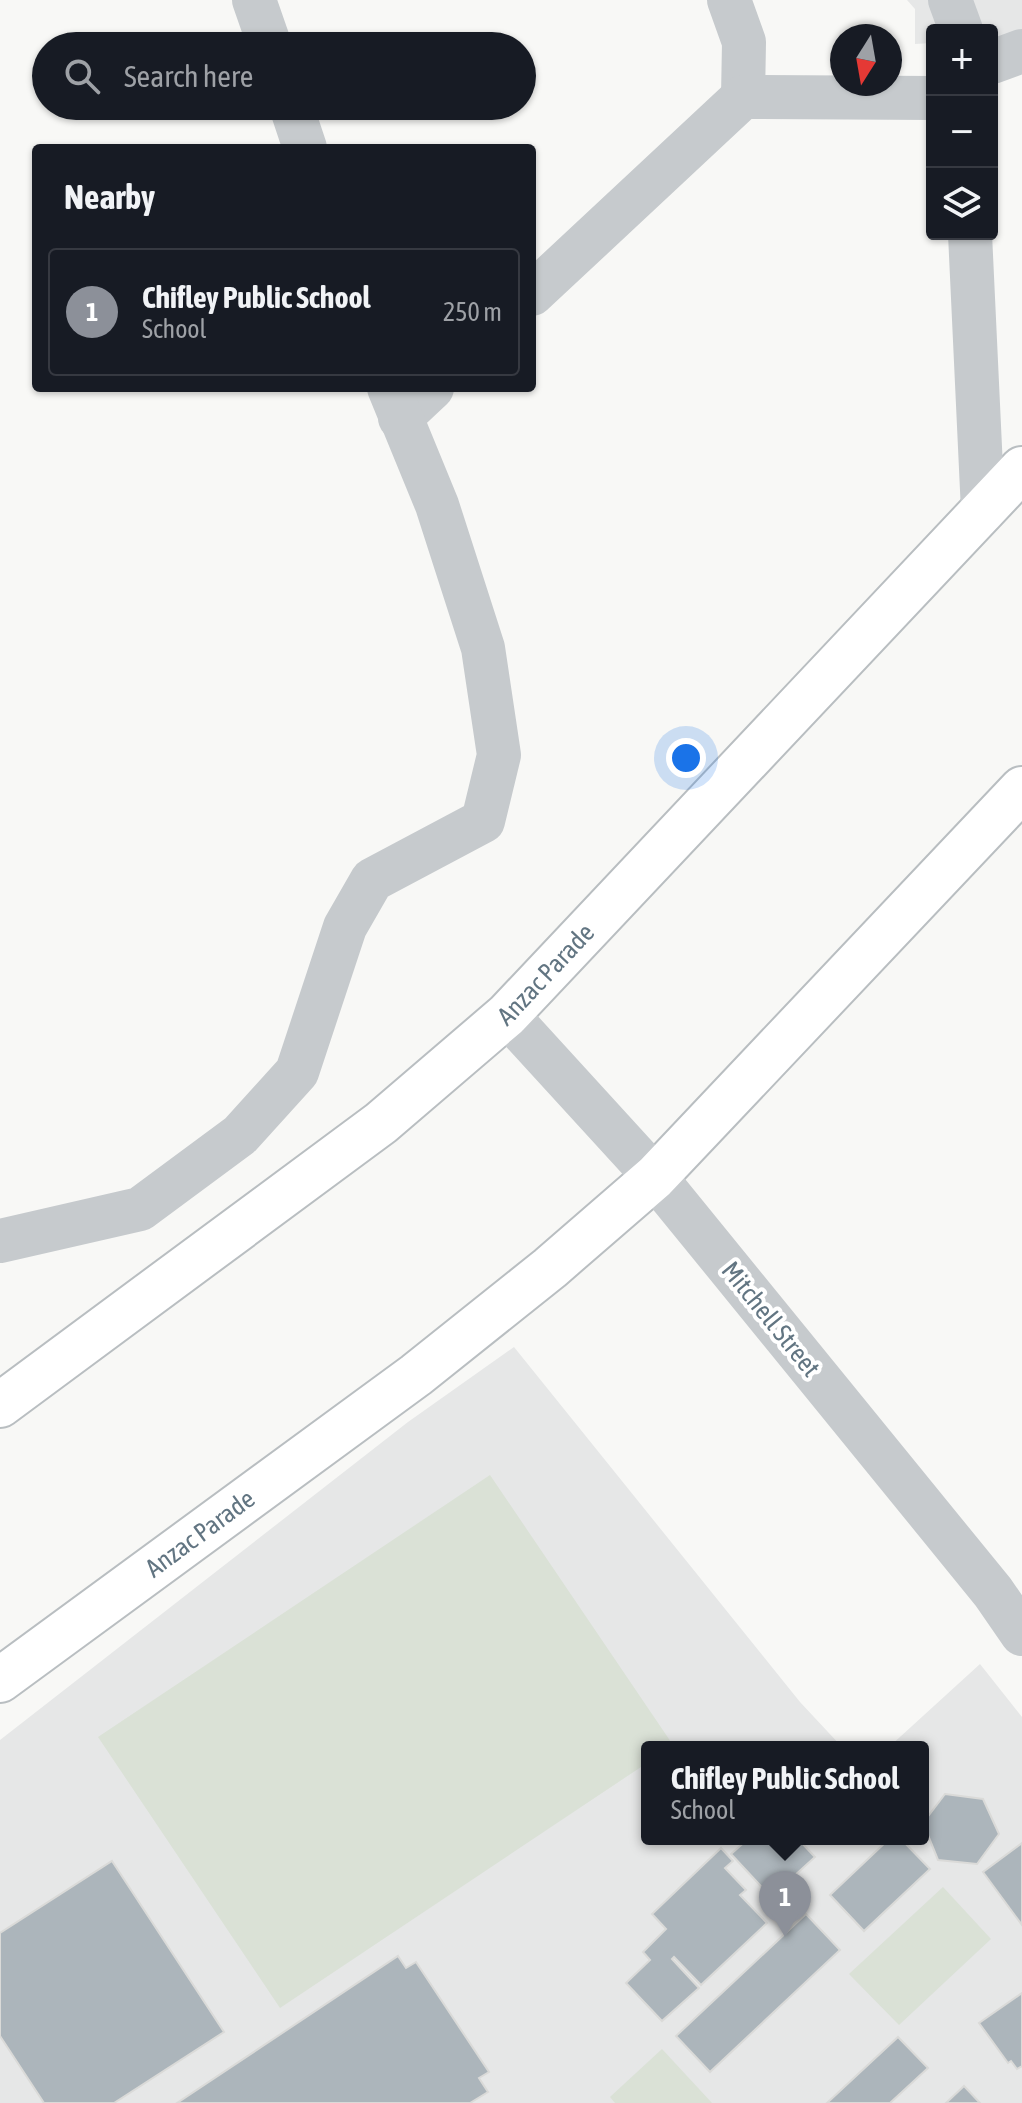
<!DOCTYPE html>
<html lang="en">
<head>
<meta charset="utf-8">
<style>
	:root { --surface:#171b24; --page:#242831; --text:#f1f3f6; --muted:#9ea1a6; --line:#363941; --accent:#8c9099 }
	body { margin:0; font-family:"Asap Condensed",sans-serif; background:var(--page); color:var(--text) }
	.controls { position:absolute; right:24px; top:24px; display:grid; overflow:hidden; border-radius:8px; box-shadow:0 2px 6px #0004 }
	.controls button { width:72px; height:72px; display:grid; place-items:center; padding:0; border:0; border-bottom:2px solid var(--line); background:var(--surface); color:var(--text); font:40px sans-serif }
	.compass { position:absolute; left:830px; top:24px; width:72px; height:72px; border-radius:50%; background:var(--surface); box-shadow:0 2px 6px #0004; rotate:191deg }
	.you { position:absolute; left:686px; top:758px; width:28px; height:28px; margin:-20px; border:6px solid #fff; border-radius:50%; background:#1a73e8; box-shadow:0 0 0 12px #1a73e833 }
	.badge { display:grid; place-items:center; width:52px; height:52px; border-radius:50%; background:var(--accent); color:#fff; font-size:26px; font-weight:700 }
	.pin { position:absolute; translate:-50% -66px; filter:drop-shadow(0 2px 4px #0008) }
	.pin::after { content:''; position:absolute; top:42px; width:28px; height:24px; background:inherit; clip-path:polygon(0 0,100% 0,50% 100%) }
	.popup { position:absolute; left:641px; top:1741px; width:288px; height:104px; box-sizing:border-box; display:grid; place-content:center; border-radius:8px; background:var(--surface); filter:drop-shadow(0 2px 6px #0005); font-size:26px; white-space:nowrap; color:var(--muted) }
	.popup b { font-size:30px; color:var(--text) }
	.popup::after { content:''; position:absolute; left:50%; top:100%; margin-left:-16px; border:16px solid transparent; border-top-color:var(--surface) }
	.list { margin:0; padding:0; list-style:none }
	h2 { display:flex; justify-content:space-between; align-items:center; height:104px; margin:0; padding:0 32px; font-size:34px }
	h2 small { font-size:26px; font-weight:400; color:var(--muted) }
	.list li { display:grid; grid-template-columns:52px 1fr auto; gap:24px; align-items:center; box-sizing:border-box; height:128px; margin:0 16px 16px; padding:0 16px; border:2px solid var(--line); border-radius:8px }
	.list b { display:block; font-size:30px; white-space:nowrap }
	.list p { margin:0; font-size:26px; white-space:nowrap; color:var(--muted) }
	.list em { font-size:26px; font-style:normal; color:var(--muted) }
	.icon { flex:none; width:44px; height:44px; fill:none; stroke:currentColor; stroke-width:2; stroke-linecap:round; stroke-linejoin:round }
	.map { position:relative; flex:none; width:1022px; height:2103px; overflow:hidden }
	.search { position:absolute; background:var(--surface); box-shadow:0 2px 6px #0004; left:32px; top:32px; width:504px; height:88px; display:flex; align-items:center; gap:20px; box-sizing:border-box; padding:0 28px; border-radius:44px; color:var(--muted); font-size:30px }
	.panel { position:absolute; background:var(--surface); box-shadow:0 2px 6px #0004; left:32px; top:144px; width:504px; height:248px; border-radius:8px }
	.map>svg:first-child { display:block }
	.built { fill:#e6e7e7 }
	.green { fill:#dae1d6 }
	.building { fill:#acb5bb; stroke:#dadad8; stroke-width:2 }
	.lines { fill:none; stroke-linecap:round; stroke-linejoin:round }
	.major-casing { stroke:#b9bec1; stroke-width:48 }
	.minor { stroke:#c6cacd; stroke-width:44 }
	.major { stroke:#fff; stroke-width:44 }
	.labels { text-anchor:middle; stroke-width:8; stroke-linejoin:round; paint-order:stroke }
	.street-label { font-size:26px; fill:#627582; stroke:#fff }
</style>
</head>
<body>
<div class="map">
<svg width="1022" height="2103" viewBox="0 0 1022 2103">
	<rect width="100%" height="100%" fill="#f8f8f6"/>
	<g class="built">
		<path d="M 907,0 L 1022,0 L 1022,29 L 992,40 L 992,30 L 932,30 L 932,43 L 915,44 L 915,9 Z"/>
		<path d="M 514,1347 L 800,1702 L 842,1747 L 647,1747 L 647,1839 L 923,1839 L 923,1747 L 889,1747 L 980,1664 L 1022,1717 L 1022,2103 L 0,2103 L 0,1740 L 408,1422 Z"/>
	</g>
	<g class="green">
		<path d="M 490,1475 L 673,1745 L 647,1747 L 647,1763 L 280,2008 L 98,1737 Z"/>
		<path d="M 943,1887 L 991,1939 L 899,2025 L 849,1974 Z"/>
		<path d="M 662,2049 L 712,2103 L 615,2103 L 610,2097 Z"/>
	</g>
	<g class="building">
		<path d="M 945,1794 L 983,1799 L 999,1834 L 977,1864 L 938,1860 L 923,1823 Z"/>
		<path d="M 748,1839 L 798,1839 L 815,1857 L 771,1897 L 731,1854 Z"/>
		<path d="M 889,1839 L 901,1839 L 930,1869 L 864,1931 L 830,1895 Z"/>
		<path d="M 1022,1843 L 1022,1925 L 983,1872 Z"/>
		<path d="M 721,1848 L 733,1861 L 725,1868 L 746,1890 L 740,1895 L 767,1923 L 701,1985 L 674,1957 L 672,1959 L 699,1988 L 662,2021 L 626,1983 L 650,1960 L 643,1952 L 666,1929 L 652,1914 Z"/>
		<path d="M 112,1861 L 224,2032 L 114,2103 L 44,2103 L 0,2036 L 0,1933 Z"/>
		<path d="M 806,1914 L 840,1950 L 710,2072 L 676,2036 Z"/>
		<path d="M 398,1956 L 406,1968 L 416,1962 L 489,2072 L 479,2078 L 488,2092 L 470,2103 L 177,2103 Z"/>
		<path d="M 1022,1993 L 1022,2066 L 1017,2069 L 1011,2061 L 1008,2063 L 979,2023 Z"/>
		<path d="M 898,2037 L 928,2068 L 890,2103 L 827,2103 Z"/>
		<path d="M 964,2086 L 980,2103 L 946,2103 Z"/>
	</g>
	<g class="lines">
		<g class="major-casing">
			<g id="major">
				<path id="s1" d="M 0,1405 L 381,1123 L 507,1015 L 1022,469"/>
				<path id="s2" d="M 0,1680 L 416,1375 L 550,1268 L 655,1177 L 1022,789"/>
			</g>
		</g>
		<g class="minor">
			<path d="M 254,0 L 270,46"/>
			<path d="M 729,0 L 744,42 L 743,97"/>
			<path d="M 950,0 L 961,30"/>
			<path d="M 992,62 L 1022,51"/>
			<path d="M 291,106 L 305,148"/>
			<path d="M 970,234 L 983,511"/>
			<path d="M 532,294 L 743,97 L 932,98"/>
			<path d="M 400,418 L 432,388"/>
			<path d="M 507,1015 L 655,1177 L 993,1592 L 1022,1634"/>
			<path d="M 0,1241 L 140,1209 L 240,1135 L 297,1072 L 345,927 L 372,880 L 483,821 L 499,755 L 483,648 L 437,505 L 389,388"/>
		</g>
		<use href="#major" class="major"/>
	</g>
	<g class="labels">
		<g class="street-label">
			<text dy="9" stroke="none"><textPath href="#s1" startOffset="696">Anzac Parade</textPath></text>
			<text transform="translate(771 1319) rotate(51)" y="9">Mitchell Street</text>
			<text dy="9" stroke="none"><textPath href="#s2" startOffset="248">Anzac Parade</textPath></text>
		</g>
	</g>
</svg>
<div class="controls">
<button>+</button>
<button>−</button>
<button><svg class="icon" aria-label="layers" viewBox="0 0 24 24"><path d="M12 4l9 5-9 5-9-5zM3 14l9 5 9-5"/></svg></button>
</div>
<svg class="compass" viewBox="-18 -18 36 36"><path d="M0-13l5 13h-10z" fill="#e53935"/><path d="M0 13l5-13h-10z" fill="#9ea1a6"/></svg>
<div class="you"></div>
<div class="pin badge" style="left:785px;top:1937px">1</div>
<div class="popup"><b>Chifley Public School</b>School</div>
<div class="search"><svg class="icon" aria-label="search" viewBox="0 0 24 24"><circle cx="10" cy="10" r="6"/><path d="M15 15l6 6"/></svg>Search here</div>
<section class="panel">
<h2>Nearby<small></small></h2>
<ul class="list">
<li><span class="badge">1</span><div><b>Chifley Public School</b><p>School</p></div><em>250 m</em></li>
</ul>
</section>
</div>
</body>
</html>
